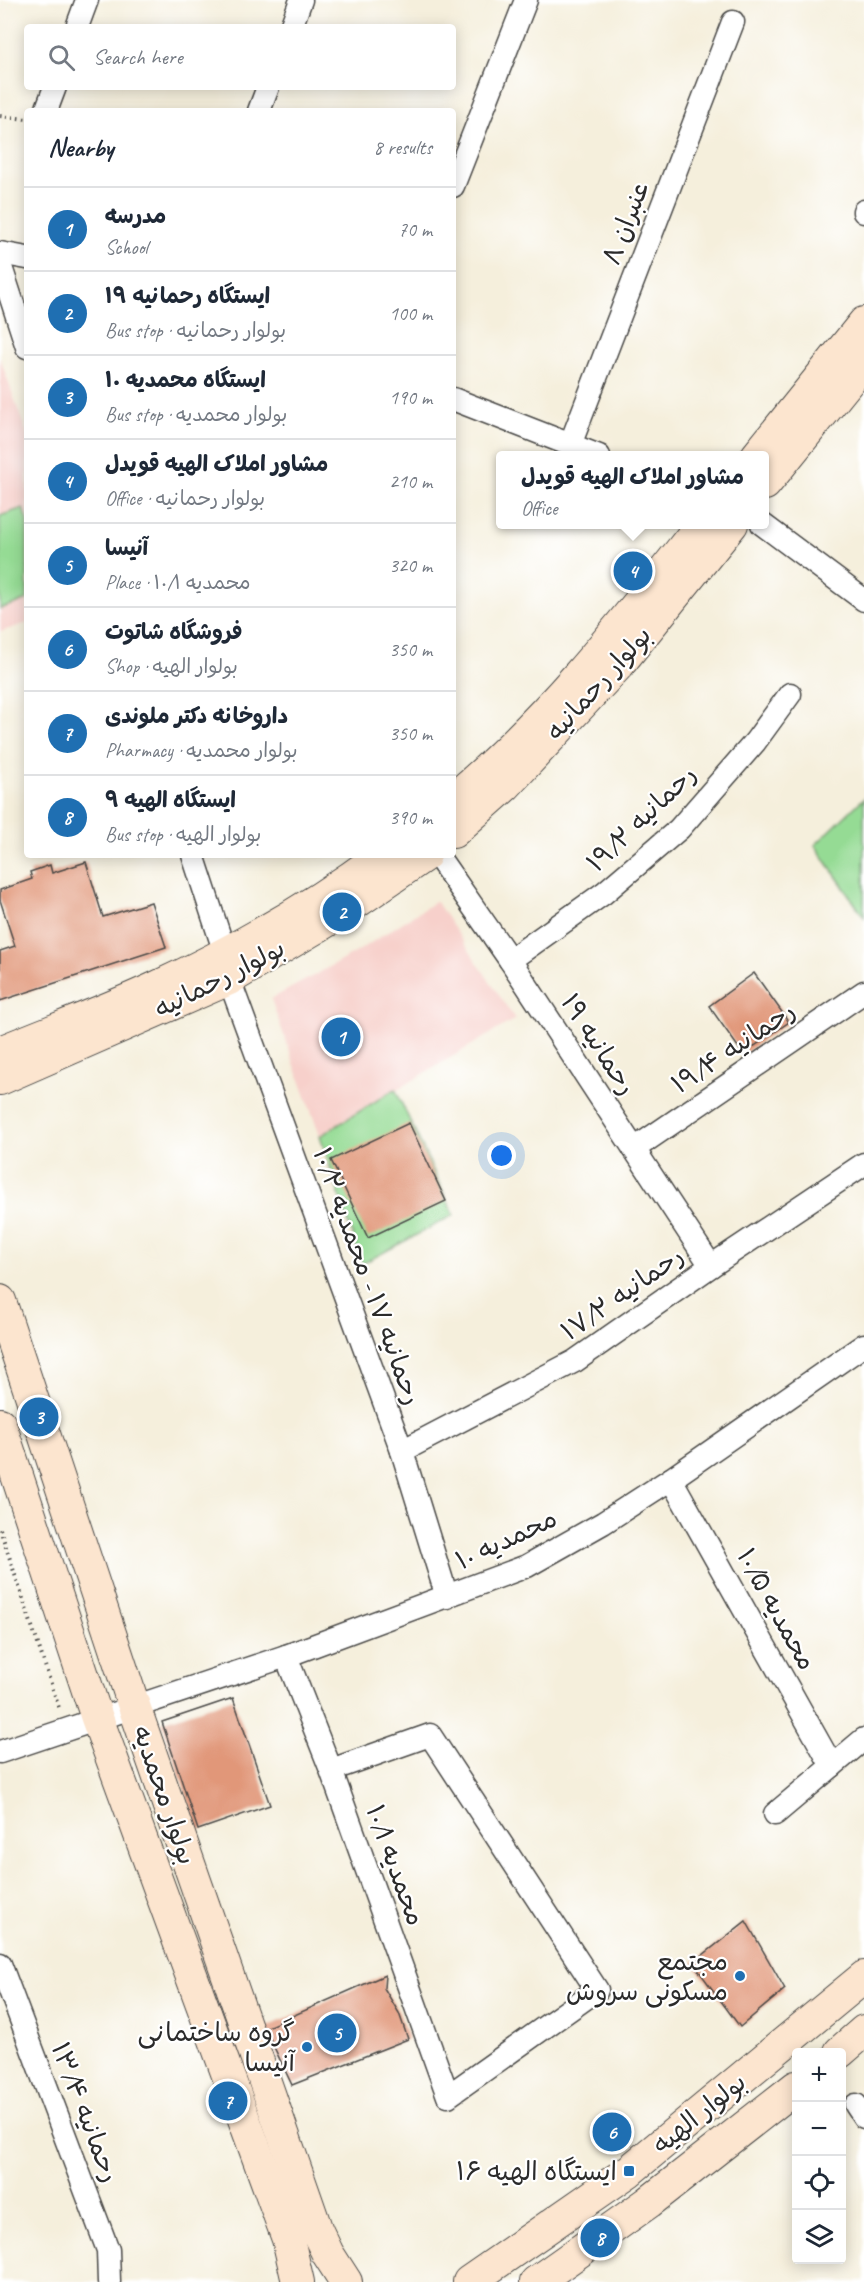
<!DOCTYPE html>
<html lang="en">
<head>
<meta charset="utf-8">
<style>
	:root { --surface:#fff; --page:#f6f6f7; --text:#1f2937; --muted:#747a83; --line:#e0e1e3; --accent:#1f6fb2 }
	body { margin:0; font-family:Caveat,"Playpen Sans Arabic",sans-serif; background:var(--page); color:var(--text) }
	.controls { position:absolute; right:18px; bottom:18px; display:grid; overflow:hidden; border-radius:6px; box-shadow:0 3px 15px #0003 }
	.controls button { width:54px; height:54px; display:grid; place-items:center; padding:0; border:0; border-bottom:2px solid var(--line); background:var(--surface); color:var(--text); font:30px sans-serif }
	.you { position:absolute; left:502px; top:1156px; width:21px; height:21px; margin:-15px; border:4px solid #fff; border-radius:50%; background:#1a73e8; box-shadow:0 0 0 9px #1a73e833 }
	.badge { display:grid; place-items:center; width:39px; height:39px; border-radius:50%; background:var(--accent); color:#fff; font-size:20px; font-weight:700 }
	.pin { position:absolute; translate:-50% -50%; border:3px solid #fff; box-shadow:0 2px 6px #0006 }
	.popup { position:absolute; left:496px; top:451px; width:273px; height:78px; box-sizing:border-box; display:grid; place-content:center; border-radius:6px; background:var(--surface); filter:drop-shadow(0 2px 4px #0005); font-size:20px; white-space:nowrap; color:var(--muted) }
	.popup b { font-size:22px; color:var(--text) }
	.popup::after { content:''; position:absolute; left:50%; top:100%; margin-left:-12px; border:12px solid transparent; border-top-color:var(--surface) }
	.list { margin:0; padding:0; list-style:none }
	h2 { display:flex; justify-content:space-between; align-items:center; height:78px; margin:0; padding:0 24px; font-size:26px }
	h2 small { font-size:20px; font-weight:400; color:var(--muted) }
	.list li { display:grid; grid-template-columns:39px 1fr auto; gap:18px; align-items:center; box-sizing:border-box; height:84px; padding:0 24px; border-top:2px solid var(--line) }
	.list b { display:block; font-size:22px; white-space:nowrap }
	.list p { margin:0; font-size:20px; white-space:nowrap; color:var(--muted) }
	.list em { font-size:20px; font-style:normal; color:var(--muted) }
	.icon { flex:none; width:33px; height:33px; fill:none; stroke:currentColor; stroke-width:2; stroke-linecap:round; stroke-linejoin:round }
	.map { position:relative; flex:none; width:864px; height:2282px; overflow:hidden }
	.search { position:absolute; background:var(--surface); box-shadow:0 3px 15px #0003; left:24px; top:24px; width:432px; height:66px; display:flex; align-items:center; gap:15px; box-sizing:border-box; padding:0 21px; border-radius:6px; color:var(--muted); font-size:22px }
	.panel { position:absolute; background:var(--surface); box-shadow:0 3px 15px #0003; left:24px; top:108px; width:432px; height:750px; border-radius:6px }
	.map>svg:first-child { display:block }
	.built { fill:#f7d0cb }
	.green { fill:#95db94; stroke:#608360; stroke-width:1.5 }
	.building { fill:#e19779 }
	.lines { fill:none; stroke-linecap:round; stroke-linejoin:round }
	.street-casing { stroke:#494846; stroke-width:25 }
	.secondary-casing { stroke:#494846; stroke-width:34 }
	.path { stroke:#494846; stroke-width:4; stroke-dasharray:1.5 4.5; stroke-linecap:butt }
	.street { stroke:#fff; stroke-width:22 }
	.secondary { stroke:#fce5cf; stroke-width:32 }
	.poi-dot { fill:#1f6fb2; stroke:#fff; stroke-width:2 }
	.labels { text-anchor:middle; stroke-width:4.5; stroke-linejoin:round; paint-order:stroke }
	.street-label { font-size:26px; fill:#2b2b2b; stroke:#fff }
	.poi-label { font-size:26px; fill:#2b2b2b; stroke:#fff; text-anchor:end }
</style>
</head>
<body>
<div class="map">
<svg width="864" height="2282" viewBox="0 0 864 2282">
	<rect width="100%" height="100%" fill="#fff"/>
	<filter id="ink" filterUnits="userSpaceOnUse"><feTurbulence type="fractalNoise" baseFrequency=".0167" numOctaves="2"/><feDisplacementMap in="SourceGraphic" scale="12" xChannelSelector="R" yChannelSelector="G"/><feConvolveMatrix kernelMatrix="1 2 1 2 8 2 1 2 1" color-interpolation-filters="sRGB"/></filter>
	<filter id="wash" filterUnits="userSpaceOnUse"><feTurbulence type="fractalNoise" baseFrequency=".008" numOctaves="4" result="noise"/><feDisplacementMap in="SourceGraphic" scale="24" xChannelSelector="R" yChannelSelector="G"/><feGaussianBlur stdDeviation="1.35" result="paint"/><feColorMatrix in="noise" values="0 0 0 0 0 0 0 0 0 0 0 0 0 0 0 0 0 1.4 0 .05"/><feComposite in="paint" operator="in"/></filter>
	<g filter="url(#wash)">
		<rect width="100%" height="100%" fill="#f5efdc"/>
		<g class="built">
			<path d="M 0,358 L 27,435 L 27,623 L 0,632 Z"/>
			<path d="M 436,901 L 515,1019 L 320,1136 L 271,999 L 355,953 Z"/>
		</g>
		<g class="green">
			<path d="M 23,508 L 27,521 L 27,600 L 0,609 L 0,516 Z"/>
			<path d="M 864,798 L 864,917 L 815,845 Z"/>
			<path d="M 395,1089 L 454,1215 L 362,1264 L 320,1136 Z"/>
		</g>
		<g id="blocks">
			<g class="building">
				<path d="M 86,862 L 103,917 L 151,902 L 166,947 L 0,1001 L 0,951 L 15,946 L 0,900 L 0,890 L 32,879 L 30,872 L 50,865 L 52,873 Z"/>
				<path d="M 754,973 L 789,1022 L 743,1054 L 709,1006 Z"/>
				<path d="M 409,1123 L 446,1201 L 368,1238 L 331,1160 Z"/>
				<path d="M 233,1698 L 270,1805 L 198,1830 L 162,1722 Z"/>
				<path d="M 746,1921 L 785,1989 L 740,2027 L 693,1963 Z"/>
				<path d="M 385,1975 L 384,1988 L 399,2013 L 408,2039 L 292,2085 L 265,2028 Z"/>
			</g>
		</g>
	</g>
	<g filter="url(#ink)">
		<use href="#blocks" fill-opacity="0" stroke="#494846" stroke-width="1.5"/>
		<g class="lines">
			<g class="street-casing">
				<g id="street">
					<path d="M 77,27 L 87,0"/>
					<path d="M 291,27 L 301,0"/>
					<path d="M 46,111 L 55,87"/>
					<path d="M 259,111 L 268,87"/>
					<path d="M 453,186 L 526,0"/>
					<path d="M 864,212 L 864,211"/>
					<path d="M 0,253 L 27,258"/>
					<path d="M 0,264 L 27,347"/>
					<path d="M 453,399 L 599,456"/>
					<path d="M 570,445 L 733,22"/>
					<path d="M 762,524 L 864,600"/>
					<path d="M 193,855 L 225,953"/>
					<path d="M 437,855 L 510,960 L 711,1266"/>
					<path d="M 510,960 L 604,893 L 679,829 L 755,742 L 790,694"/>
					<path d="M 229,979 L 402,1451 L 447,1597"/>
					<path d="M 634,1149 L 864,992"/>
					<path d="M 402,1451 L 575,1361 L 711,1266 L 864,1164"/>
					<path d="M 671,1479 L 832,1766"/>
					<path d="M 286,1656 L 331,1770 L 448,2096 L 597,1990 L 430,1735 L 331,1770"/>
					<path d="M 0,1752 L 286,1656 L 527,1566 L 603,1523 L 671,1479 L 864,1345"/>
					<path d="M 775,1814 L 864,1739"/>
					<path d="M 0,1964 L 108,2250 L 109,2282"/>
					<path d="M 856,2105 L 864,2117"/>
				</g>
			</g>
			<g class="secondary-casing">
				<g id="secondary">
					<path d="M 757,456 L 864,323"/>
					<path d="M 765,484 L 864,362"/>
					<path d="M 453,799 C 548,720 625,621 702,524"/>
					<path d="M 453,832 L 506,785 L 619,664 L 732,524"/>
					<path d="M 0,1052 C 51,1031 103,1012 153,989 C 233,952 311,908 382,855"/>
					<path d="M 0,1079 L 229,979 L 342,912 L 425,855"/>
					<path d="M 0,1301 L 134,1706 L 317,2231 L 328,2254 L 346,2282"/>
					<path d="M 0,1424 L 97,1718 L 288,2239 L 298,2282"/>
					<path d="M 840,2052 L 864,2031"/>
					<path d="M 469,2282 L 629,2171 L 864,1977"/>
					<path d="M 536,2282 L 649,2202 L 796,2087"/>
				</g>
			</g>
			<g class="path">
				<path d="M 0,116 L 27,119"/>
				<path d="M 0,1529 L 60,1711"/>
				<path d="M 842,2081 L 846,2089"/>
			</g>
			<use href="#street" class="street"/>
			<use href="#secondary" class="secondary"/>
		</g>
	</g>
	<g class="poi-dot">
		<circle cx="740" cy="1976" r="6"/>
		<circle cx="307" cy="2047" r="6"/>
		<rect x="623" y="2165" width="12" height="12" rx="3"/>
	</g>
	<g class="labels">
		<g class="street-label">
			<text transform="translate(625 223) rotate(-69)" y="9">عنبران ۸</text>
			<text transform="translate(598 683) rotate(-48)" y="9">بولوار رحمانیه</text>
			<text transform="translate(641 818) rotate(-44)" y="9">رحمانیه ۱۹/۲</text>
			<text transform="translate(219 978) rotate(-27)" y="9">بولوار رحمانیه</text>
			<text transform="translate(599 1044) rotate(57)" y="9">رحمانیه ۱۹</text>
			<text transform="translate(733 1047) rotate(-34)" y="9">رحمانیه ۱۹/۴</text>
			<text transform="translate(368 1276) rotate(70)" y="9">رحمانیه ۱۷ - محمدیه ۱۰/۲</text>
			<text transform="translate(622 1293) rotate(-35)" y="9">رحمانیه ۱۷/۲</text>
			<text transform="translate(506 1539) rotate(-25)" y="9">محمدیه ۱۰</text>
			<text transform="translate(777 1609) rotate(61)" y="9">محمدیه ۱۰/۵</text>
			<text transform="translate(165 1795) rotate(71)" y="9">بولوار محمدیه</text>
			<text transform="translate(396 1865) rotate(70)" y="9">محمدیه ۱۰/۱</text>
			<text transform="translate(86 2112) rotate(69)" y="9">رحمانیه ۱۳/۴</text>
			<text transform="translate(699 2113) rotate(-39)" y="9">بولوار الهیه</text>
		</g>
		<g class="poi-label">
			<text x="728" y="1970">مجتمع<tspan x="728" dy="30">مسکونی سروش</tspan></text>
			<text x="295" y="2041">گروه ساختمانی<tspan x="295" dy="30">آنیسا</tspan></text>
			<text x="617" y="2180">ایستگاه الهیه ۱۶</text>
		</g>
	</g>
</svg>
<div class="controls">
<button>+</button>
<button>−</button>
<button><svg class="icon" aria-label="locate" viewBox="0 0 24 24"><circle cx="12" cy="12" r="6"/><path d="M12 2v4M12 18v4M2 12h4M18 12h4"/></svg></button>
<button><svg class="icon" aria-label="layers" viewBox="0 0 24 24"><path d="M12 4l9 5-9 5-9-5zM3 14l9 5 9-5"/></svg></button>
</div>
<div class="you"></div>
<div class="pin badge" style="left:341px;top:1037px">1</div>
<div class="pin badge" style="left:342px;top:912px">2</div>
<div class="pin badge" style="left:39px;top:1417px">3</div>
<div class="pin badge" style="left:633px;top:571px">4</div>
<div class="popup"><b>مشاور املاک الهیه قویدل</b>Office</div>
<div class="pin badge" style="left:337px;top:2033px">5</div>
<div class="pin badge" style="left:612px;top:2132px">6</div>
<div class="pin badge" style="left:228px;top:2101px">7</div>
<div class="pin badge" style="left:600px;top:2238px">8</div>
<div class="search"><svg class="icon" aria-label="search" viewBox="0 0 24 24"><circle cx="10" cy="10" r="6"/><path d="M15 15l6 6"/></svg>Search here</div>
<section class="panel">
<h2>Nearby<small>8 results</small></h2>
<ul class="list">
<li><span class="badge">1</span><div><b>مدرسه</b><p>School</p></div><em>70 m</em></li>
<li><span class="badge">2</span><div><b>ایستگاه رحمانیه ۱۹</b><p>Bus stop · بولوار رحمانیه</p></div><em>100 m</em></li>
<li><span class="badge">3</span><div><b>ایستگاه محمدیه ۱۰</b><p>Bus stop · بولوار محمدیه</p></div><em>190 m</em></li>
<li><span class="badge">4</span><div><b>مشاور املاک الهیه قویدل</b><p>Office · بولوار رحمانیه</p></div><em>210 m</em></li>
<li><span class="badge">5</span><div><b>آنیسا</b><p>Place · محمدیه ۱۰/۱</p></div><em>320 m</em></li>
<li><span class="badge">6</span><div><b>فروشگاه شاتوت</b><p>Shop · بولوار الهیه</p></div><em>350 m</em></li>
<li><span class="badge">7</span><div><b>داروخانه دکتر ملوندی</b><p>Pharmacy · بولوار محمدیه</p></div><em>350 m</em></li>
<li><span class="badge">8</span><div><b>ایستگاه الهیه ۹</b><p>Bus stop · بولوار الهیه</p></div><em>390 m</em></li>
</ul>
</section>
</div>
</body>
</html>
